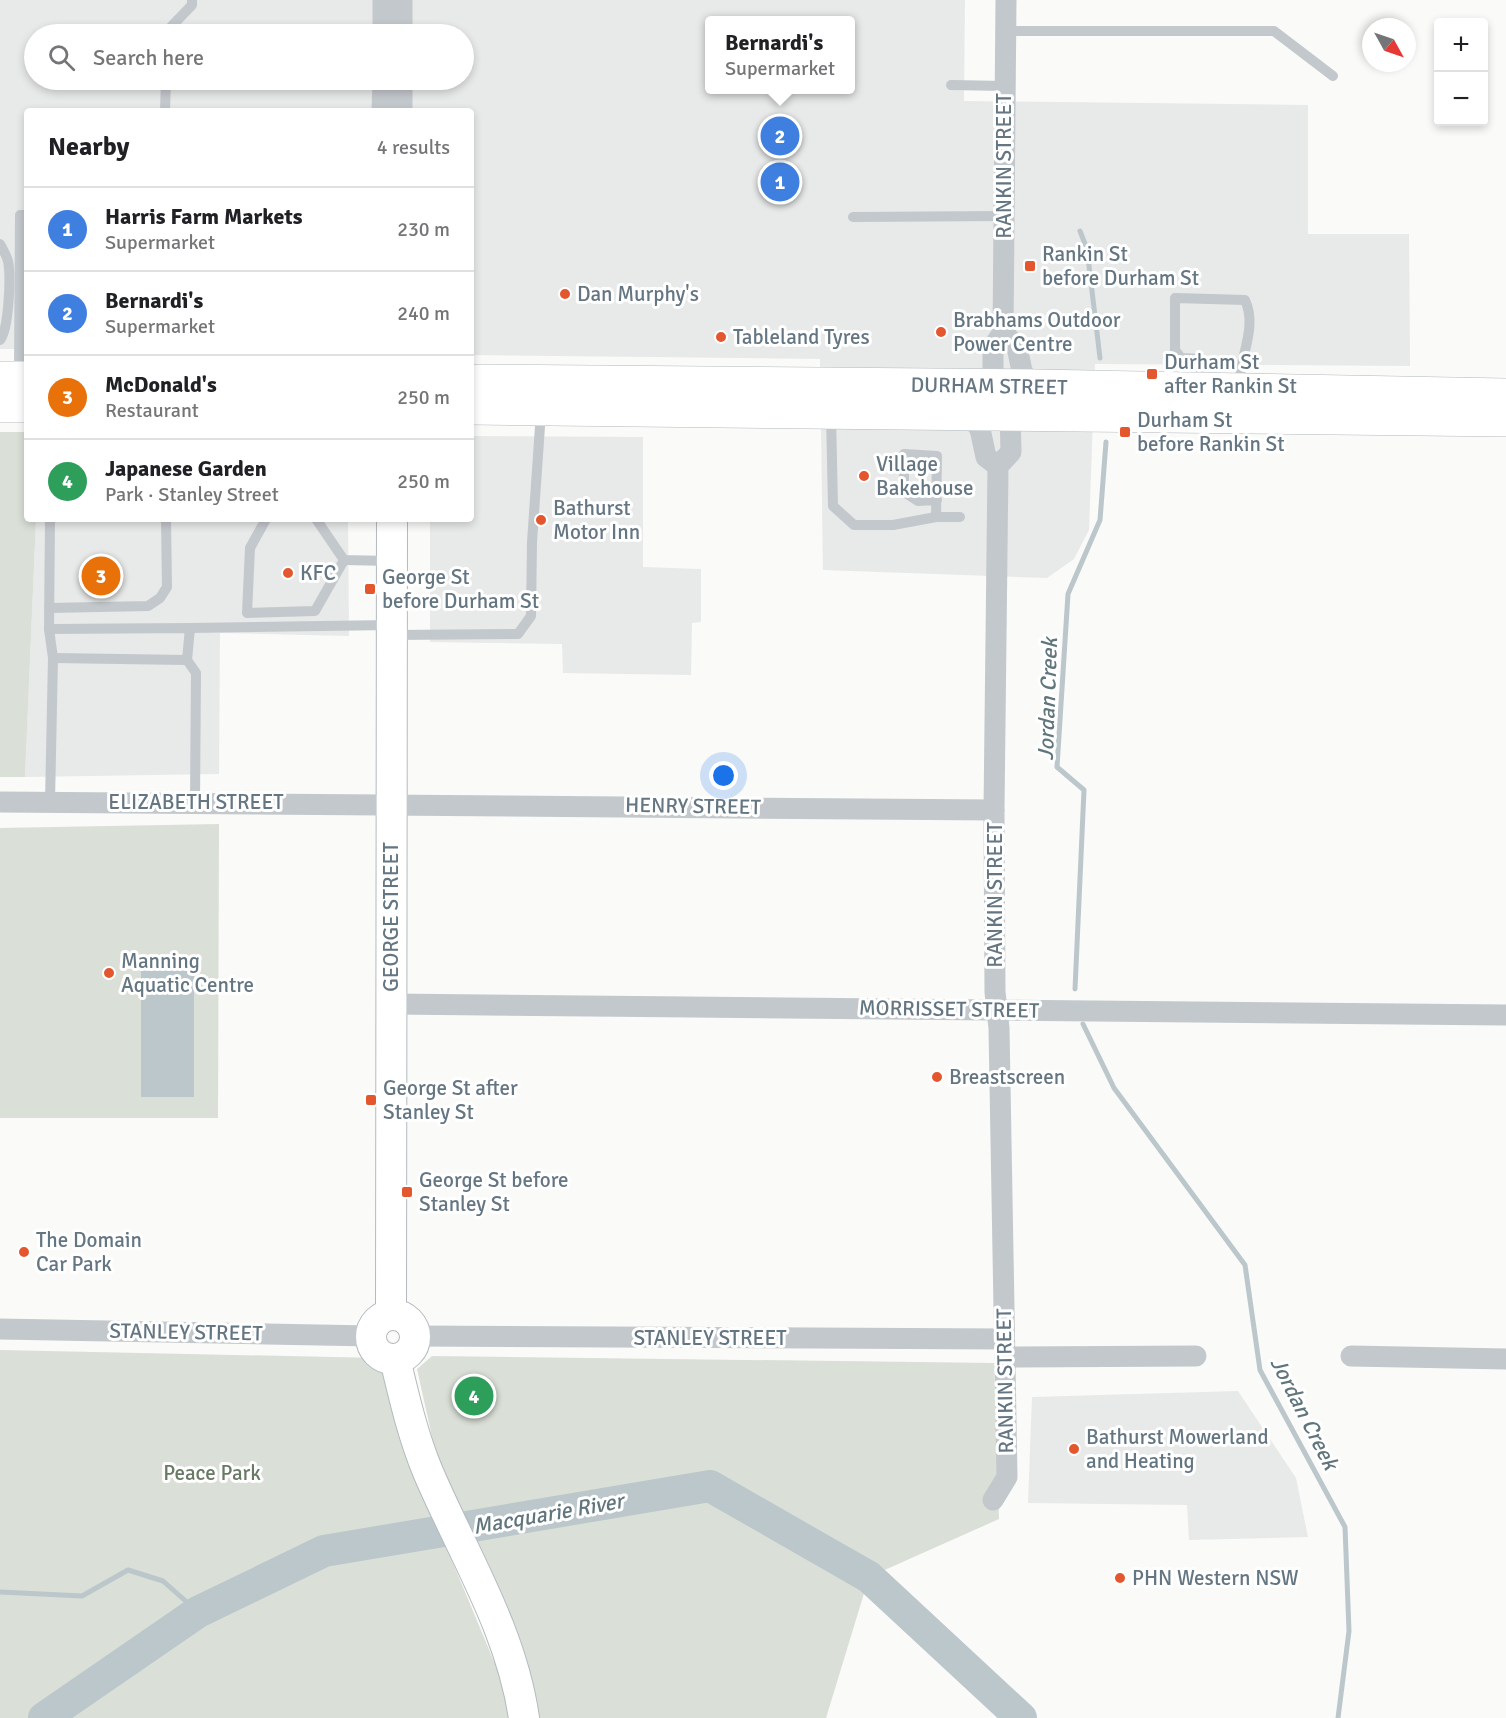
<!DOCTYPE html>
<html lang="en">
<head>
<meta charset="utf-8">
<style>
	:root { --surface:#fff; --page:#f6f6f6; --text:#202124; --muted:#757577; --line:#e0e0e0; --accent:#2563eb }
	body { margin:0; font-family:Signika,sans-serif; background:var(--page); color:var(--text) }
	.controls { position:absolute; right:18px; top:18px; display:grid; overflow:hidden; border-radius:6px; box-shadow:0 3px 9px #0003 }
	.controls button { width:54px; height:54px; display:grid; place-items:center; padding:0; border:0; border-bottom:2px solid var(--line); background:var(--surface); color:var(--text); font:30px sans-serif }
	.compass { position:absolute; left:1362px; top:18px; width:54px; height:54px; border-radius:50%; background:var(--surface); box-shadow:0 3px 9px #0003; rotate:130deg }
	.you { position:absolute; left:724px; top:776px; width:21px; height:21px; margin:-15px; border:4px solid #fff; border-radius:50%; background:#1a73e8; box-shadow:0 0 0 9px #1a73e833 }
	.badge { display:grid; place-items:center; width:39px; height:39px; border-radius:50%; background:var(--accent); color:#fff; font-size:20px; font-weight:700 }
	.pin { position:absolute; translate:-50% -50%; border:3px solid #fff; box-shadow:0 2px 6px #0006 }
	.popup { position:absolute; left:705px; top:16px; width:150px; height:78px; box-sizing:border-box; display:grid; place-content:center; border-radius:6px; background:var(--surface); filter:drop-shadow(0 2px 4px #0005); font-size:20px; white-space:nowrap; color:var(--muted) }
	.popup b { font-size:22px; color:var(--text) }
	.popup::after { content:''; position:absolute; left:50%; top:100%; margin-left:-12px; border:12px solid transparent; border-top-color:var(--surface) }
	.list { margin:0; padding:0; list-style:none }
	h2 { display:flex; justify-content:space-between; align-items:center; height:78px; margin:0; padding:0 24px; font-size:26px }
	h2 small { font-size:20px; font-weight:400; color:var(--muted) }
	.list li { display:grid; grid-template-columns:39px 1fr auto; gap:18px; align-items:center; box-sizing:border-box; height:84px; padding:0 24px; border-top:2px solid var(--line) }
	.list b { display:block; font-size:22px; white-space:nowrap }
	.list p { margin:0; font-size:20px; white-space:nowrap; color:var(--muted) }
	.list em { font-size:20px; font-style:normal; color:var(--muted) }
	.icon { flex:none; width:33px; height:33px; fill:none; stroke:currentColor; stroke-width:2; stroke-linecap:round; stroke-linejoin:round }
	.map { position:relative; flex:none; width:1506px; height:1718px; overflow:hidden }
	.search { position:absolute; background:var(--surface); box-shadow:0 3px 9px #0003; left:24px; top:24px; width:450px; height:66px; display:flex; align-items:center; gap:15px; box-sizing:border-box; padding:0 21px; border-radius:33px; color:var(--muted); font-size:22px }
	.panel { position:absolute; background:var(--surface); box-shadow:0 3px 9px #0003; left:24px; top:108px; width:450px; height:414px; border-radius:6px }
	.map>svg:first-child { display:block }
	.built { fill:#e8e9e9; fill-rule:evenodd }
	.green { fill:#dadfd7 }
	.water { fill:#bbc7cb }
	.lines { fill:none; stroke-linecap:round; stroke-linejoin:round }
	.stream { stroke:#bbc7cb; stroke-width:5 }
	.river { stroke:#bbc7cb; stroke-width:32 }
	.secondary-casing { stroke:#b3babf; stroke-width:32 }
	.highway-casing { stroke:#b4b9bd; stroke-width:34 }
	.lane { stroke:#c3c8cc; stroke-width:10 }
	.street { stroke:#c3c8cc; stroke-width:21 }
	.secondary { stroke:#fff; stroke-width:30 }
	.highway { stroke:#fff; stroke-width:33 }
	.poi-dot { fill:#e4572e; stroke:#fff; stroke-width:2 }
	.labels { text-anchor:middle; stroke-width:6; stroke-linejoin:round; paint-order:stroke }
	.street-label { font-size:21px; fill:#657683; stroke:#fff }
	.poi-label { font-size:21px; fill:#657683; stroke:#fff; text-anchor:start }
	.park-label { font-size:21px; fill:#687a64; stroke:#fff }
	.water-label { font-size:22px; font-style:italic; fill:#60757c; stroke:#fff }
</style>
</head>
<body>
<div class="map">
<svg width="1506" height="1718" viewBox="0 0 1506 1718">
	<rect width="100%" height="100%" fill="#fafaf8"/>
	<g class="built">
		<path d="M 0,0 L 965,0 L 964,101 L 1308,105 L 1308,234 L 1409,234 L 1410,366 L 1095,364 L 1089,530 L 1074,559 L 1047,578 L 823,570 L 820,359 L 471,355 L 471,111 L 27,111 L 27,349 L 0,349 ZM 710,21 L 850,21 L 850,90 L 710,90 ZM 34,34 L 464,34 L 464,80 L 34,80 Z"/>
		<path d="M 471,436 L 643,437 L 643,567 L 701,569 L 701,622 L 692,623 L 691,675 L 563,673 L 562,644 L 430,642 L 430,519 L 471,519 Z"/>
		<path d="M 36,519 L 348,519 L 349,636 L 220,633 L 219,774 L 25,777 Z"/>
		<path d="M 1238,1391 L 1296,1478 L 1308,1537 L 1189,1540 L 1187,1505 L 1028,1503 L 1032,1397 Z"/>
	</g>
	<g class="green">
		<path d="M 0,432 L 27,432 L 27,519 L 36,519 L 25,777 L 0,777 Z"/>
		<path d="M 219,824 L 218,1118 L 0,1118 L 0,828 Z"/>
		<path d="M 0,1350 L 379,1358 L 376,1364 L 386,1371 L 440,1532 L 508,1695 L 513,1718 L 0,1718 Z"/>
		<path d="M 432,1356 L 994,1363 L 999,1519 L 869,1577 L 826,1718 L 534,1718 L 439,1468 L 417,1369 Z"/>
	</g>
	<rect class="water" x="141" y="967" width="53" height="130"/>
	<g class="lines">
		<g class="stream">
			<path d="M 1080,231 L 1087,249 L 1100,358"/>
			<path d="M 1075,989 L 1084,790 L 1057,767 L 1068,594 L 1100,520 L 1106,442"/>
			<path d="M 1083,1024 L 1114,1088 L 1245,1265 L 1260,1370 L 1345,1527 L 1349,1631 L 1338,1718"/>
			<path d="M 0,1592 L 82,1596 L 128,1570 L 163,1581 L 198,1612"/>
		</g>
		<path class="river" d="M 44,1718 L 198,1612 L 324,1551 L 710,1486 L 869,1577 L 1021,1718"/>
		<g class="secondary-casing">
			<g id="secondary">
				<path d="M 391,1315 L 392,519"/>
				<circle cx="393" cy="1337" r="22"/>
				<path d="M 395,1359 C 404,1397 413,1436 428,1472 C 463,1554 511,1629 524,1718"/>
			</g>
		</g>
		<g class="highway-casing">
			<g id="highway">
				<path d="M 0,378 L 27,378"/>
				<path d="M 471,381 L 1037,386 L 1506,395"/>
				<path d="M 0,406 L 27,406"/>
				<path d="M 471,408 L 1506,420"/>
			</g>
		</g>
		<g class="lane">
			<path d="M 1006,31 L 1274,31 L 1333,76"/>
			<path d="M 167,34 L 167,31 L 192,5 L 192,0"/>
			<path d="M 951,85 L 1005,86"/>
			<path d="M 165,111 L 166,80"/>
			<path d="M 853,217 L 1003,216"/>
			<path d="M 0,244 C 3,249 6,255 8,261 C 11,276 9,329 0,340"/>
			<path d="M 19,375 L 20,215 L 25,215"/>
			<path d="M 1202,386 L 1200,359 L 1181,358 L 1175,350 L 1175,298 L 1245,300 C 1258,328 1239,357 1239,388"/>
			<path d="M 831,415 L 833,506 L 854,525 L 893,525 L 936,517 L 960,517"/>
			<path d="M 936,517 L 937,456 L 904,454 L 904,492 L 918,501 L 937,500"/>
			<path d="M 266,519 L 250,548 L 247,613 L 315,611 L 344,560"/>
			<path d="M 316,519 L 344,560 L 391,561"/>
			<path d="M 49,608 L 148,606 L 160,598 L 167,587 L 166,519"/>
			<path d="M 190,628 L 391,625"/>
			<path d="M 49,629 L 190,628 L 187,660 L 196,673 L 195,802"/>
			<path d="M 395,635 L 518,634 L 531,616 L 532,542 L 541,412"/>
			<path d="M 53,658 L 187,660"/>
			<path d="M 50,802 L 53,658 L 49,629 L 50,519"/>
		</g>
		<g class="street">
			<path d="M 383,34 L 383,0"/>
			<path d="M 402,34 L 402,0"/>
			<path d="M 382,111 L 383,80"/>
			<path d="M 402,111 L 402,80"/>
			<path d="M 1003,332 L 1017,347 L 1022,371 L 1031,386"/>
			<path d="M 969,414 L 980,429 L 986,457 L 998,466"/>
			<path d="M 0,802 L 994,810"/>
			<path d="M 391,1004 L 1506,1015"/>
			<path d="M 0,1329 L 371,1336"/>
			<path d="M 415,1336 L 1004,1339"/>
			<path d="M 1351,1356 L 1506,1359"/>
			<path d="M 1005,1357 L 1196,1356"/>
			<path d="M 993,1500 L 1007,1477 L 999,1028 L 995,992 L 994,810 L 998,466 L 1011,452 L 1010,414 L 993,386 L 993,347 L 1003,332 L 1006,0"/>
		</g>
		<use href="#secondary" class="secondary"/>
		<use href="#highway" class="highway"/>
	</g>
	<g class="poi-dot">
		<rect x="1024" y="260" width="12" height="12" rx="3"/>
		<circle cx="565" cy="294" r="6"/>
		<circle cx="941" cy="332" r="6"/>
		<circle cx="721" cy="337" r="6"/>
		<rect x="1146" y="368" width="12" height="12" rx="3"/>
		<rect x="1119" y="426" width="12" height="12" rx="3"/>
		<circle cx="864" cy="476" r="6"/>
		<circle cx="541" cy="520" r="6"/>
		<circle cx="288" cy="573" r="6"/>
		<rect x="364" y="583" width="12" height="12" rx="3"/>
		<circle cx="109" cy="973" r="6"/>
		<circle cx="937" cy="1077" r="6"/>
		<rect x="365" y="1094" width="12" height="12" rx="3"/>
		<rect x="401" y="1186" width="12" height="12" rx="3"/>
		<circle cx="24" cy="1252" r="6"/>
		<circle cx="1074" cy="1449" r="6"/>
		<circle cx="1120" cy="1578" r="6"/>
	</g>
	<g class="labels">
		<g class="street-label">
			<text transform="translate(1004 166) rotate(-90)" y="7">RANKIN STREET</text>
			<text transform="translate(989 386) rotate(1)" y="7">DURHAM STREET</text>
			<text x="196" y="809">ELIZABETH STREET</text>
			<text transform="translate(693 806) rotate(1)" y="7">HENRY STREET</text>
			<text transform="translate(995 895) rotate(-90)" y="7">RANKIN STREET</text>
			<text transform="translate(391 917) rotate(-90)" y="7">GEORGE STREET</text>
			<text transform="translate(949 1009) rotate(1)" y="7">MORRISSET STREET</text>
			<text transform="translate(186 1332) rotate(1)" y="7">STANLEY STREET</text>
			<text x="710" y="1345">STANLEY STREET</text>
			<text transform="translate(1005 1381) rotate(-91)" y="7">RANKIN STREET</text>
		</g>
		<g class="poi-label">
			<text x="1042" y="261">Rankin St<tspan x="1042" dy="24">before Durham St</tspan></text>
			<text x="577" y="301">Dan Murphy's</text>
			<text x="953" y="327">Brabhams Outdoor<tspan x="953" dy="24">Power Centre</tspan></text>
			<text x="733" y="344">Tableland Tyres</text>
			<text x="1164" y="369">Durham St<tspan x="1164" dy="24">after Rankin St</tspan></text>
			<text x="1137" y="427">Durham St<tspan x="1137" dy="24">before Rankin St</tspan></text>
			<text x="876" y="471">Village<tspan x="876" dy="24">Bakehouse</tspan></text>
			<text x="553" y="515">Bathurst<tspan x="553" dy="24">Motor Inn</tspan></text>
			<text x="300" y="580">KFC</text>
			<text x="382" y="584">George St<tspan x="382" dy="24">before Durham St</tspan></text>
			<text x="121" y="968">Manning<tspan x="121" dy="24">Aquatic Centre</tspan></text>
			<text x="949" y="1084">Breastscreen</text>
			<text x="383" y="1095">George St after<tspan x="383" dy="24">Stanley St</tspan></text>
			<text x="419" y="1187">George St before<tspan x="419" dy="24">Stanley St</tspan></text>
			<text x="36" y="1247">The Domain<tspan x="36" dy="24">Car Park</tspan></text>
			<text x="1086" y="1444">Bathurst Mowerland<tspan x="1086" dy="24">and Heating</tspan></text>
			<text x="1132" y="1585">PHN Western NSW</text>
		</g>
		<g class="park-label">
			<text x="212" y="1480">Peace Park</text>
		</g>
		<g class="water-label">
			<text transform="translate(1047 699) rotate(-88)" y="8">Jordan Creek</text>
			<text transform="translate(1305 1413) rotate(63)" y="8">Jordan Creek</text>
			<text transform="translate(548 1513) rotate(-10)" y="8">Macquarie River</text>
		</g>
	</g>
</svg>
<div class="controls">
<button>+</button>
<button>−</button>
</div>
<svg class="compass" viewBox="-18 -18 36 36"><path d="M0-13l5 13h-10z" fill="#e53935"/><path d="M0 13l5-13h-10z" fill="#757577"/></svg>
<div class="you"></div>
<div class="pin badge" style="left:780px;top:182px;background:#3f7fe0">1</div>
<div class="pin badge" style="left:780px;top:136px;background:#3f7fe0">2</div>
<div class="popup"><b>Bernardi's</b>Supermarket</div>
<div class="pin badge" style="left:101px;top:576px;background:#e8710a">3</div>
<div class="pin badge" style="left:474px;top:1396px;background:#2e9e5b">4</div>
<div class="search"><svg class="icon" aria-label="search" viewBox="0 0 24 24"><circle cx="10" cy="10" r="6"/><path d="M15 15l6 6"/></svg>Search here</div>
<section class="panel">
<h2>Nearby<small>4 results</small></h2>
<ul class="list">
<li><span class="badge" style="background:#3f7fe0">1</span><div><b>Harris Farm Markets</b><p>Supermarket</p></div><em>230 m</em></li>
<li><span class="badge" style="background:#3f7fe0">2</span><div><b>Bernardi's</b><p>Supermarket</p></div><em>240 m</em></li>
<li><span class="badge" style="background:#e8710a">3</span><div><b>McDonald's</b><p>Restaurant</p></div><em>250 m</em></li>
<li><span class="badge" style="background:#2e9e5b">4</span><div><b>Japanese Garden</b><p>Park · Stanley Street</p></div><em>250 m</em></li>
</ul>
</section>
</div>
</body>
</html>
